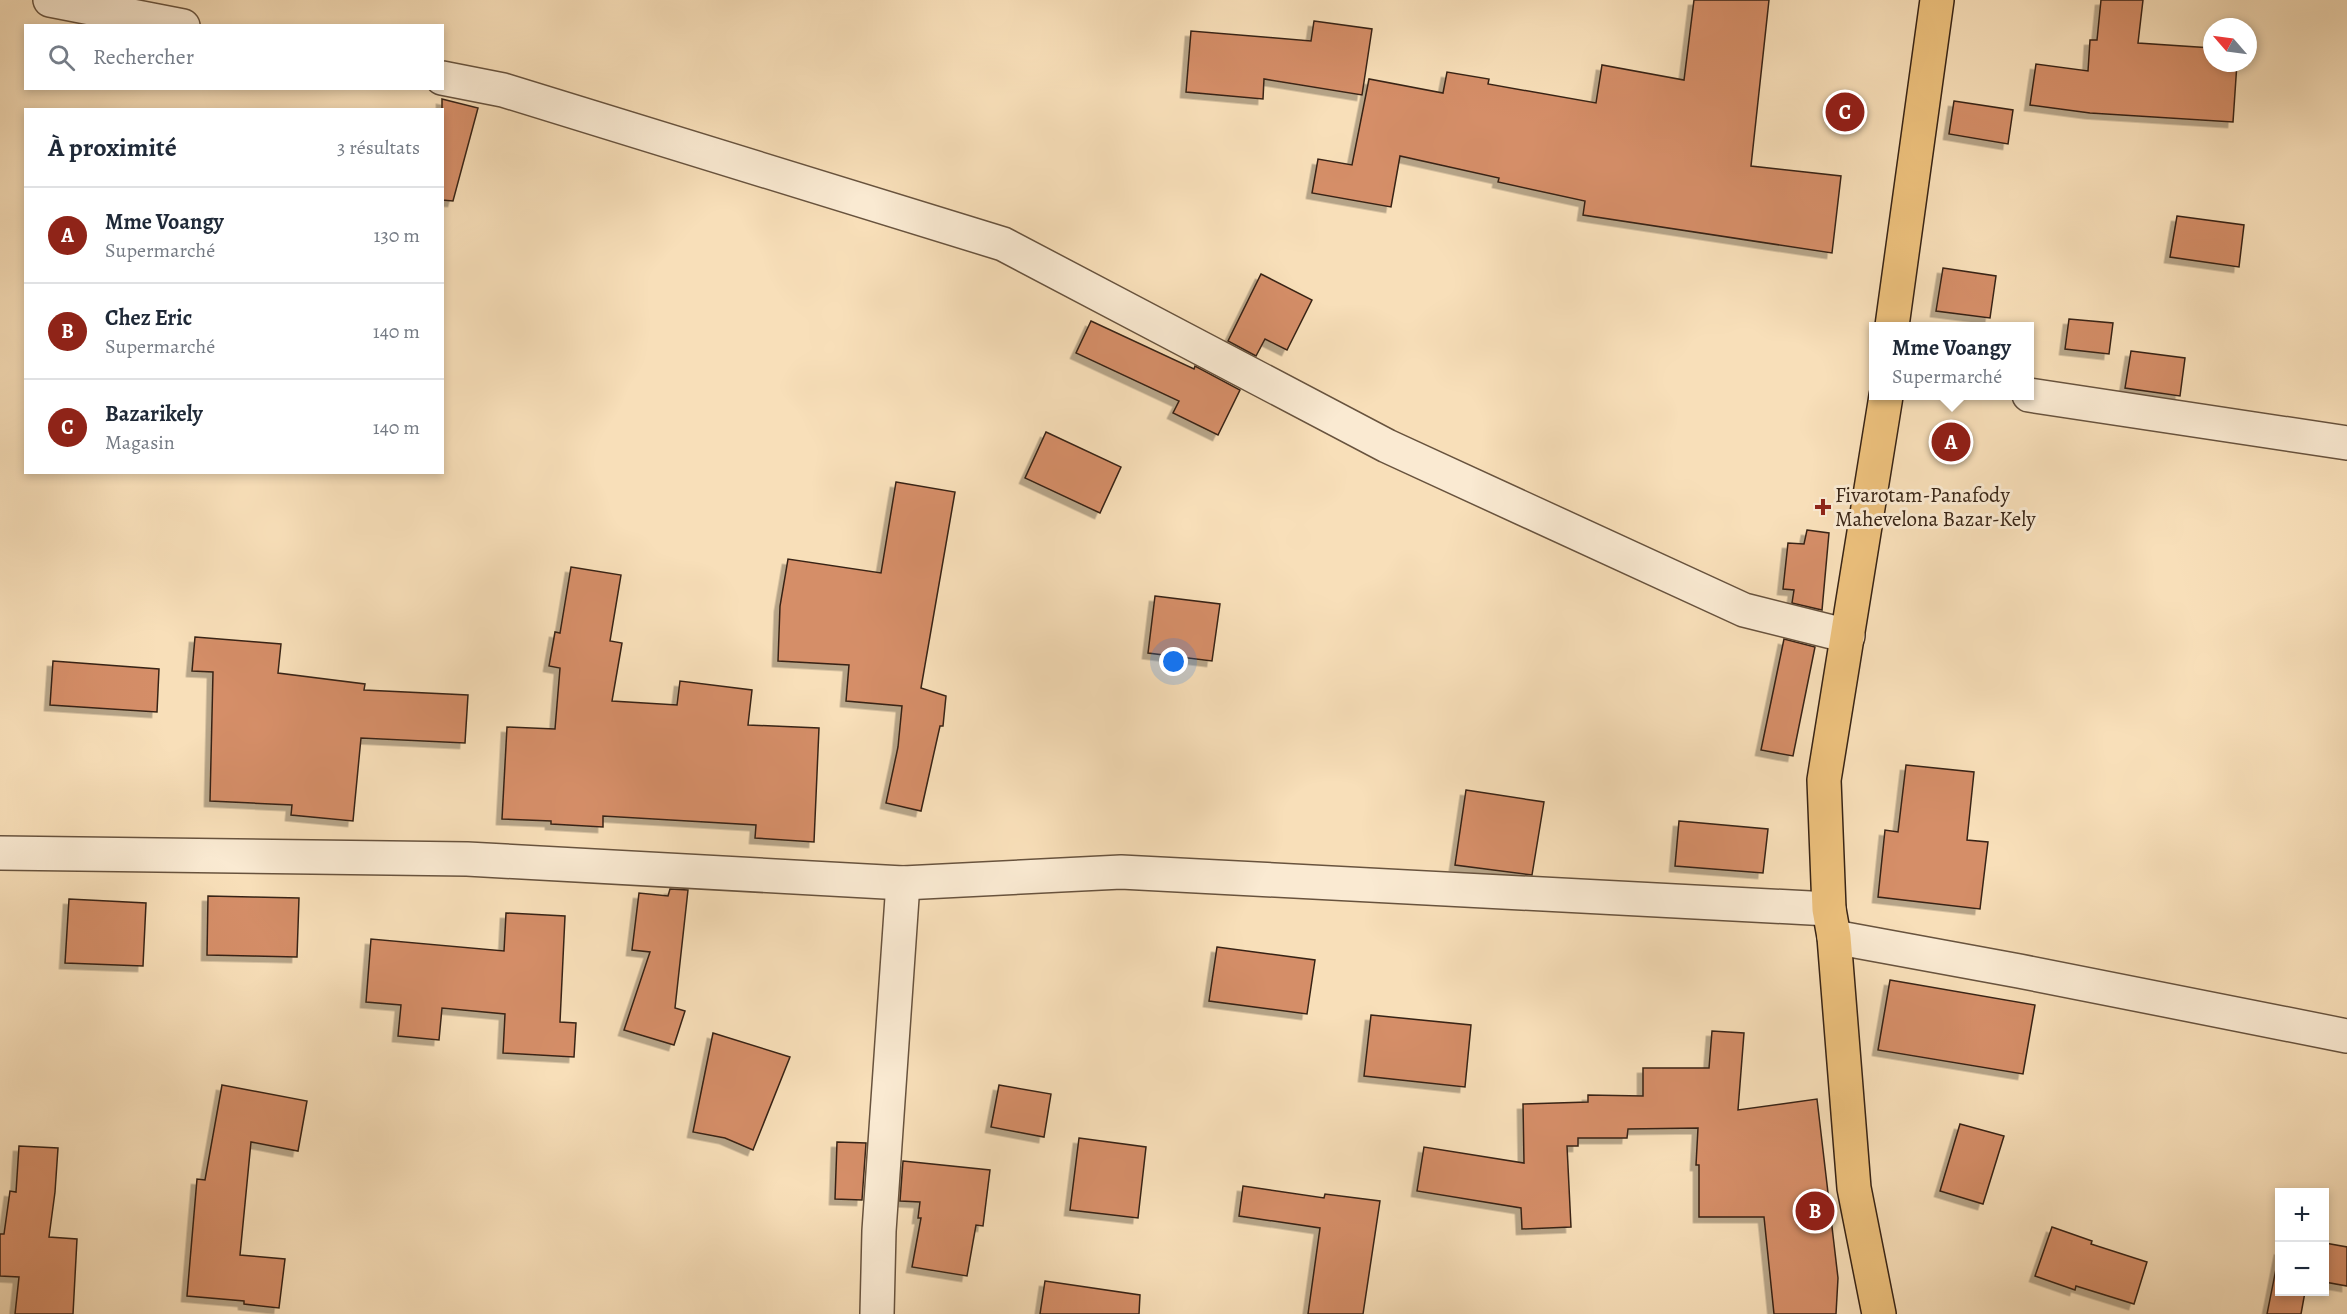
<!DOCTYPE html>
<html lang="fr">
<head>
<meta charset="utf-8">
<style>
	:root { --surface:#fff; --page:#f2f2f3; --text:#1f2937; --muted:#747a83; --line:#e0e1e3; --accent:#8f2418 }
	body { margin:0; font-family:Alegreya,serif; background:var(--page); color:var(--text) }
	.controls { position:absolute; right:18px; bottom:18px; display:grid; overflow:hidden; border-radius:0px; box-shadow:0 3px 9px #0003 }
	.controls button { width:54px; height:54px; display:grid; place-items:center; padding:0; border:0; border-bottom:2px solid var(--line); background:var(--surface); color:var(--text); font:30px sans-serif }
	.compass { position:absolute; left:2203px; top:18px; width:54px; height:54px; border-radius:50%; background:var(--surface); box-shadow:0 3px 9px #0003; rotate:298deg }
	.you { position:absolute; left:1174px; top:662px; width:21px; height:21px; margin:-15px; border:4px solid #fff; border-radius:50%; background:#1a73e8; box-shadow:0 0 0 9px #1a73e833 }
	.badge { display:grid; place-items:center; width:39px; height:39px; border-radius:50%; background:var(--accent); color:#fff; font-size:20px; font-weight:700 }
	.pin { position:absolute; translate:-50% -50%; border:3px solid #fff; box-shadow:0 2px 6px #0006 }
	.popup { position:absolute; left:1869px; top:322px; width:165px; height:78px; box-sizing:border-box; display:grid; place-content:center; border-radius:0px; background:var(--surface); filter:drop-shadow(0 2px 4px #0005); font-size:20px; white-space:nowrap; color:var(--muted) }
	.popup b { font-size:22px; color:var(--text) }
	.popup::after { content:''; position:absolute; left:50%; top:100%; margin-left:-12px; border:12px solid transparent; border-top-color:var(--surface) }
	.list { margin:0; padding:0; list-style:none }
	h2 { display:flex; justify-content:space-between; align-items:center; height:78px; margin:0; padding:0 24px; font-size:26px }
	h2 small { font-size:20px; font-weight:400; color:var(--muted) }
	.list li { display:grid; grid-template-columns:39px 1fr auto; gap:18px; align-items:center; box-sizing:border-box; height:96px; padding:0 24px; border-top:2px solid var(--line) }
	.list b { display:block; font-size:22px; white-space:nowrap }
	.list p { margin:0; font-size:20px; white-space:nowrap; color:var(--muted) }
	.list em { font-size:20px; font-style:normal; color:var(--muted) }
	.icon { flex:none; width:33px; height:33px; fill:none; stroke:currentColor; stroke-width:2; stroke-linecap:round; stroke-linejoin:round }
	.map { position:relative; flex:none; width:2347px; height:1314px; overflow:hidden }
	.search { position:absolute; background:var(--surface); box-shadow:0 3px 9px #0003; left:24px; top:24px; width:420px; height:66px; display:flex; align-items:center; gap:15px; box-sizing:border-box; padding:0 21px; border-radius:0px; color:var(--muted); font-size:22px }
	.panel { position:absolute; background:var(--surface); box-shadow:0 3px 9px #0003; left:24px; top:108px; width:420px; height:366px; border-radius:0px }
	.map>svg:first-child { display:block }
	.building { fill:#d58e68; stroke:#382415; stroke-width:1.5; filter:url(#shadow) }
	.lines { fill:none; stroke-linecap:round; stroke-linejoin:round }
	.minor-casing { stroke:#68533e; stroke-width:36 }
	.major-casing { stroke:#382415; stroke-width:36 }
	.minor { stroke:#faead2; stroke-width:33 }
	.major { stroke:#ecc07c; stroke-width:33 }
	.poi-dot { fill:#8f2418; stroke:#faead2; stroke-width:2 }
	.labels { text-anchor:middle; stroke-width:6; stroke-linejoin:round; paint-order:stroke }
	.poi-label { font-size:21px; fill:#382415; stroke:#faead2; text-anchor:start }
</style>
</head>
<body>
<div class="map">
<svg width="2347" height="1314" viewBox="0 0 2347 1314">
	<defs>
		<filter id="shadow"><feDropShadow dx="-5.5" dy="5.5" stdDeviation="0" flood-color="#0004"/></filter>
	</defs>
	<rect width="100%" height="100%" fill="#f8dfb9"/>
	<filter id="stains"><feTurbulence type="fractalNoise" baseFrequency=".00333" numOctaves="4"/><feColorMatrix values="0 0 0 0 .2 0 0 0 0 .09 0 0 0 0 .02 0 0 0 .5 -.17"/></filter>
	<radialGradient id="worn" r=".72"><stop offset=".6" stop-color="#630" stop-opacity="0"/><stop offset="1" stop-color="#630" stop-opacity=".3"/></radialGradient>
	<g class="building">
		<path d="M 1694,0 L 1769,0 L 1751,166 L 1841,176 L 1832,253 L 1583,215 L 1585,201 L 1498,182 L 1499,178 L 1400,156 L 1391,207 L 1312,193 L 1318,159 L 1352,165 L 1369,79 L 1443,93 L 1447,72 L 1489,79 L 1488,84 L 1596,103 L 1602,65 L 1684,80 Z"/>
		<path d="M 2101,0 L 2143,0 L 2138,43 L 2212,48 L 2212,63 L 2237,63 L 2233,122 L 2090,113 L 2030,105 L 2036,64 L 2088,71 L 2090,40 L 2097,40 Z"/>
		<path d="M 1314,21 L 1372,29 L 1362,95 L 1264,79 L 1263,99 L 1186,92 L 1191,31 L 1311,41 Z"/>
		<path d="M 442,99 L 478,108 L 453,201 L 442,200 Z"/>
		<path d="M 1954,101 L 2013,110 L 2008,144 L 1949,134 Z"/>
		<path d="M 2177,216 L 2244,225 L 2239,267 L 2170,257 Z"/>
		<path d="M 1943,268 L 1996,276 L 1990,318 L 1936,311 Z"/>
		<path d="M 1261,274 L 1312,300 L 1287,350 L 1265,339 L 1256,356 L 1228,341 Z"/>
		<path d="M 2069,319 L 2113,323 L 2109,354 L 2065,349 Z"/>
		<path d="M 1091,321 L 1194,369 L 1195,366 L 1240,390 L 1218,435 L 1173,413 L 1179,401 L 1076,353 Z"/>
		<path d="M 2131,351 L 2185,358 L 2180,396 L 2125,388 Z"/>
		<path d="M 1046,432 L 1121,467 L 1100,513 L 1025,478 Z"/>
		<path d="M 896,482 L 955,492 L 921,688 L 946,696 L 943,726 L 940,726 L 921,811 L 886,803 L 898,747 L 902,706 L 846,701 L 849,665 L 778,661 L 780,606 L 788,559 L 881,573 Z"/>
		<path d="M 1807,530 L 1829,533 L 1822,610 L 1792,603 L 1794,590 L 1783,589 L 1788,543 L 1804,544 Z"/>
		<path d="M 571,567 L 621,575 L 610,641 L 622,643 L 612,701 L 677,705 L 680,681 L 752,690 L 748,725 L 819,728 L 814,842 L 755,838 L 756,825 L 603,816 L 603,827 L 551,824 L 551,821 L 502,819 L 507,727 L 555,729 L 560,668 L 549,666 L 555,632 L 560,633 Z"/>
		<path d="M 1155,596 L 1220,604 L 1212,661 L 1148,653 Z"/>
		<path d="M 195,637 L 281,644 L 278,673 L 365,684 L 364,690 L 468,695 L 465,743 L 361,738 L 353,821 L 291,815 L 292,805 L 210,801 L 213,672 L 192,671 Z"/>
		<path d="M 1784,639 L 1815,647 L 1793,756 L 1761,750 Z"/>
		<path d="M 53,661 L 159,669 L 157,712 L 50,705 Z"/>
		<path d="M 1906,765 L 1974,772 L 1967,840 L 1988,842 L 1980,909 L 1878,897 L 1885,830 L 1898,832 Z"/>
		<path d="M 1466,790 L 1544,802 L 1532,875 L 1455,865 Z"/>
		<path d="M 1679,821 L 1768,829 L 1763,873 L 1675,866 Z"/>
		<path d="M 670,889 L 688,890 L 675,1008 L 685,1011 L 674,1045 L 624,1030 L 650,952 L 632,950 L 639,893 L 668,896 Z"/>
		<path d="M 208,896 L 299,898 L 297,957 L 207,955 Z"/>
		<path d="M 69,899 L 146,903 L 143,966 L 65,963 Z"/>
		<path d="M 506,913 L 565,916 L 560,1022 L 576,1023 L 574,1057 L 503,1053 L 505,1014 L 442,1008 L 439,1040 L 398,1036 L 401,1005 L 366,1002 L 371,939 L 504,951 Z"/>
		<path d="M 1217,947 L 1315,960 L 1307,1014 L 1209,1001 Z"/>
		<path d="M 1890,980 L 2035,1005 L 2023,1074 L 1878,1050 Z"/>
		<path d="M 1371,1015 L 1471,1025 L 1465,1087 L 1364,1076 Z"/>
		<path d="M 1712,1031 L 1744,1033 L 1738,1110 L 1817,1099 L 1838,1278 L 1836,1314 L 1774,1314 L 1764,1217 L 1699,1217 L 1699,1165 L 1696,1165 L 1698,1128 L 1628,1129 L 1627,1138 L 1578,1138 L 1578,1146 L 1567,1146 L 1571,1227 L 1522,1229 L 1521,1208 L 1417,1191 L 1424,1147 L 1524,1163 L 1523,1104 L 1588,1102 L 1588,1095 L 1643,1096 L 1643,1068 L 1709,1068 Z"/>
		<path d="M 713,1033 L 790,1057 L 753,1150 L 725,1138 L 693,1132 Z"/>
		<path d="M 222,1085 L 307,1101 L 298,1151 L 251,1142 L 240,1255 L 285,1259 L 279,1308 L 244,1304 L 244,1301 L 187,1296 L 197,1179 L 205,1180 Z"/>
		<path d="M 999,1085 L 1051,1094 L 1044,1137 L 991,1127 Z"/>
		<path d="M 1960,1124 L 2004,1136 L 1983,1204 L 1940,1191 Z"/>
		<path d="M 1079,1138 L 1146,1147 L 1138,1218 L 1070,1210 Z"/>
		<path d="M 837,1142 L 866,1143 L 862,1200 L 835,1199 Z"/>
		<path d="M 19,1146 L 58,1148 L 55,1192 L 49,1237 L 77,1239 L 73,1314 L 15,1314 L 19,1277 L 0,1276 L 0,1234 L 4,1234 L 10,1191 L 16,1192 Z"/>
		<path d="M 903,1161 L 990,1170 L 983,1226 L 976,1225 L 967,1276 L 912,1267 L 921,1218 L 918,1218 L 920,1202 L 900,1201 Z"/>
		<path d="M 1243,1186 L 1324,1198 L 1325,1194 L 1380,1201 L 1363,1314 L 1308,1314 L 1320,1228 L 1239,1216 Z"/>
		<path d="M 2052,1227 L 2092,1241 L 2091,1244 L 2147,1262 L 2134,1304 L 2076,1286 L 2075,1290 L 2035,1276 Z"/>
		<path d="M 2325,1243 L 2347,1247 L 2347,1286 L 2325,1282 Z"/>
		<path d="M 2280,1249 L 2280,1292 L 2305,1292 L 2301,1314 L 2267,1314 Z"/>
		<path d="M 1045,1281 L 1140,1295 L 1139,1314 L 1040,1314 Z"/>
	</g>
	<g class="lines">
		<g class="minor-casing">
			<g id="minor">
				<path d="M 50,0 L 183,26"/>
				<path d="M 442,78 L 503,90 L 1003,244 L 1387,446 L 1744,610 L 1848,636"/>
				<path d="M 2029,395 L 2347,443"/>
				<path d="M 0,853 L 467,859 L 903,883 L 1121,872 L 1829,909"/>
				<path d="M 1834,937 L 2019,971 L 2347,1036"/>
				<path d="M 877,1314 L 879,1231 L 903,883"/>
			</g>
		</g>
		<g class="major-casing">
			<g id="major">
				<path d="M 1892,326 L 1937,0"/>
				<path d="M 1879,1314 L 1854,1188 L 1834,937 L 1829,909 L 1824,780 L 1886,396"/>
			</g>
		</g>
		<use href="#minor" class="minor"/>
		<use href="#major" class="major"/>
	</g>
	<path class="poi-dot" d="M1820 498h6v6h6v6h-6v6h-6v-6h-6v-6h6z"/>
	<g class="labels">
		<g class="poi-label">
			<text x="1835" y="502">Fivarotam-Panafody<tspan x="1835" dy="24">Mahevelona Bazar-Kely</tspan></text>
		</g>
	</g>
	<rect width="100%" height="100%" filter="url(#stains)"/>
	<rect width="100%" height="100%" fill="url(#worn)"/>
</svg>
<div class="controls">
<button>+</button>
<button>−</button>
</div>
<svg class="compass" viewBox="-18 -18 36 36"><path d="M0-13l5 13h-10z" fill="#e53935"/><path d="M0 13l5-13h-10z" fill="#747a83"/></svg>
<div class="you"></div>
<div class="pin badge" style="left:1951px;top:442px">A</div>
<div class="popup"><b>Mme Voangy</b>Supermarché</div>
<div class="pin badge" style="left:1815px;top:1211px">B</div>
<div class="pin badge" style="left:1845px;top:112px">C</div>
<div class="search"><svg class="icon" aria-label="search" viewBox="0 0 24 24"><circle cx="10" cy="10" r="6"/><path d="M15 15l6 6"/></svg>Rechercher</div>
<section class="panel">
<h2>À proximité<small>3 résultats</small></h2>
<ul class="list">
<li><span class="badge">A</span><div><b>Mme Voangy</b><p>Supermarché</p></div><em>130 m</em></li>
<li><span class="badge">B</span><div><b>Chez Eric</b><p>Supermarché</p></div><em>140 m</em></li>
<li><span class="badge">C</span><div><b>Bazarikely</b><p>Magasin</p></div><em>140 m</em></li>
</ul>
</section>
</div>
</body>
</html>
